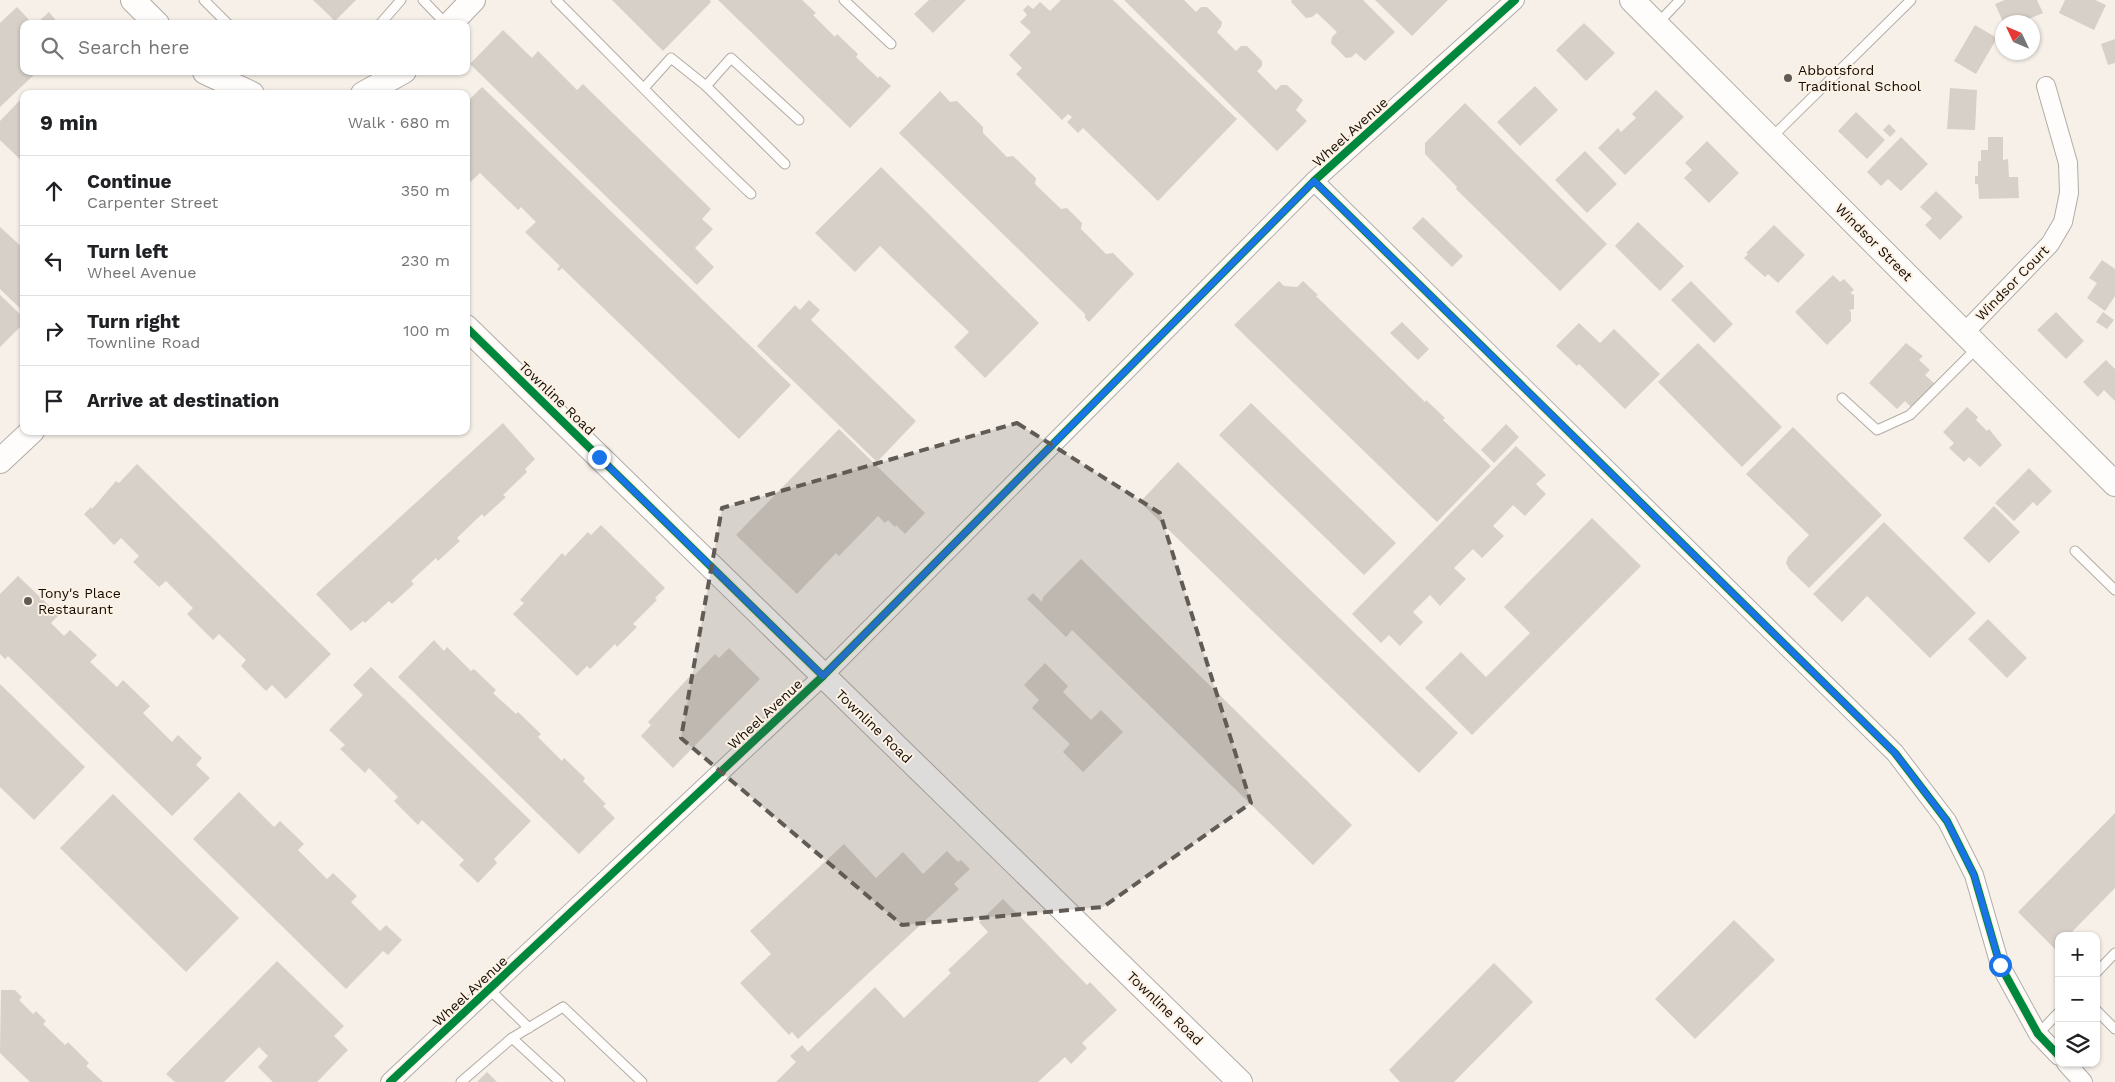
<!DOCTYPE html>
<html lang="en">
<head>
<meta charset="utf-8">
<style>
	:root { --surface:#fff; --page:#f2f2f2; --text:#202124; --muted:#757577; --line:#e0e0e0 }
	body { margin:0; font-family:"Work Sans",sans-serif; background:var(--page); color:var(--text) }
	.controls { position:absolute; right:15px; bottom:15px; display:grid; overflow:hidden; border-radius:10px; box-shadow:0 1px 4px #0004 }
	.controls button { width:45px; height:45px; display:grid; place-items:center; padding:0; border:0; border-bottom:1px solid var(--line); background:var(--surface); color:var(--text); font:25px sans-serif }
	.compass { position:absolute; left:1995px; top:15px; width:45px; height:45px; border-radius:50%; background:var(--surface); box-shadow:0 1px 4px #0004; rotate:314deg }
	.stop { position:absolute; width:15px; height:15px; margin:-11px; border:4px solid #1a73e8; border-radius:50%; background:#fff }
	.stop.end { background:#1a73e8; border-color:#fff; box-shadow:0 1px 5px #0008 }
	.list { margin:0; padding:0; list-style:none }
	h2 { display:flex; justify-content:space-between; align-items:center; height:65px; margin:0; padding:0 20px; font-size:21px }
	h2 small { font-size:16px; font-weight:400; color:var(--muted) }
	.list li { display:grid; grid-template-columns:32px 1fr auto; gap:15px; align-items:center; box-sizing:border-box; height:70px; padding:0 20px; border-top:1px solid var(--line) }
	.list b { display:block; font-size:19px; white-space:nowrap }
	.list p { margin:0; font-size:16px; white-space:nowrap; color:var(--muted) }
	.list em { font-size:16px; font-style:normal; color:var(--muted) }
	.icon { flex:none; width:28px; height:28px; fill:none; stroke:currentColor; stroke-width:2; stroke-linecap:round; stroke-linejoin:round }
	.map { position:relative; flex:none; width:2115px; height:1082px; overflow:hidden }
	.search { position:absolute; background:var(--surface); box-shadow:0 1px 4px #0004; left:20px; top:20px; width:450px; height:55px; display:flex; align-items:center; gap:12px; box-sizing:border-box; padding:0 18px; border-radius:10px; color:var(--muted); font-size:19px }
	.panel { position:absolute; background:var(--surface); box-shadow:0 1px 4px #0004; left:20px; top:90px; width:450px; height:345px; border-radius:10px }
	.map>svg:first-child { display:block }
	.building { fill:#d6d0c8 }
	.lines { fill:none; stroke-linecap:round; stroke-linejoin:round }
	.lane-casing { stroke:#b2aca5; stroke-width:11 }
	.street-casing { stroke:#b2aca5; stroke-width:20 }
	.secondary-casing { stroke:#b2aca5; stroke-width:26 }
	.lane { stroke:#fefdfc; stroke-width:9 }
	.street { stroke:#fefdfc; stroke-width:18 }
	.secondary { stroke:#fefdfc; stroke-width:24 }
	.cycleway-casing { stroke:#fcf1e3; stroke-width:11 }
	.cycleway { stroke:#00873e; stroke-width:8 }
	.route { stroke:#1a73e8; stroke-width:6 }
	.marked { fill:#615b55; fill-opacity:0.2; stroke:#615b55; stroke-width:4; stroke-dasharray:10 6; stroke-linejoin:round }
	.poi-dot { fill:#615b55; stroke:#fcf1e3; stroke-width:2 }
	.labels { text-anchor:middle; stroke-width:4; stroke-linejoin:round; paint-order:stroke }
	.poi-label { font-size:14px; fill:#110b05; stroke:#fcf1e3; text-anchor:start }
	.street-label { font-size:14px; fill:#110b05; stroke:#fcf1e3 }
</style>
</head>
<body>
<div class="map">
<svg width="2115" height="1082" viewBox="0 0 2115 1082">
	<rect width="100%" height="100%" fill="#f6f0e9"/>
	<g class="building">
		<path d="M 313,0 L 356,0 L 335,21 Z"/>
		<path d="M 612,0 L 710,0 L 711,2 L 663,51 Z"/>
		<path d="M 718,0 L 802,0 L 816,13 L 813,15 L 835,37 L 837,34 L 858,54 L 856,57 L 878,78 L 880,76 L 891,86 L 850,128 Z"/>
		<path d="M 929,0 L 966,0 L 933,33 L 914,14 Z"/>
		<path d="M 1061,0 L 1113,0 L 1237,119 L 1158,201 L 1083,128 L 1078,133 L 1067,122 L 1072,117 L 1068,114 L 1062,120 L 1016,74 L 1022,68 L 1009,55 L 1031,32 L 1020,22 L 1027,15 L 1023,10 L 1028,5 L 1033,9 L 1040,2 L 1050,11 Z"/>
		<path d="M 1124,0 L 1184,0 L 1196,12 L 1201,7 L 1207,7 L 1222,22 L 1221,27 L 1217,32 L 1236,51 L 1241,46 L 1247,46 L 1262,61 L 1262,66 L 1257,71 L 1276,90 L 1281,85 L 1287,85 L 1303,100 L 1296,110 L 1307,121 L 1277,151 Z"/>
		<path d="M 1292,0 L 1363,0 L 1395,32 L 1365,61 L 1356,53 L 1352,57 L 1346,58 L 1331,43 L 1332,37 L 1337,32 L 1317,13 L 1312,17 L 1306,18 L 1291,2 Z"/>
		<path d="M 1375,0 L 1448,0 L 1412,36 Z"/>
		<path d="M 2005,0 L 2037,0 L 2043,13 L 2021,22 L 2003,22 L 1995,4 Z"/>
		<path d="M 2065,0 L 2095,0 L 2106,5 L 2094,30 L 2059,13 Z"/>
		<path d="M 17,7 L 33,24 L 24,24 L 24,71 L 38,71 L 0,107 L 0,23 Z"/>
		<path d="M 49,12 L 59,24 L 36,24 Z"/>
		<path d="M 1584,23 L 1615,53 L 1586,81 L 1556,50 Z"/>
		<path d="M 1975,25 L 1997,38 L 1976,74 L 1954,61 Z"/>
		<path d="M 503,30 L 532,58 L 538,51 L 577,90 L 583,84 L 711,209 L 702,219 L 713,229 L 695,248 L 714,267 L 697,285 L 470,64 Z"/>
		<path d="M 2115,39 L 2115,63 L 2108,65 L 2101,44 Z"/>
		<path d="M 1535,86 L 1558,110 L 1520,146 L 1497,122 Z"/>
		<path d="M 482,87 L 791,385 L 739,439 L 562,268 L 559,271 L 557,269 L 560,266 L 525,232 L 536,222 L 521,207 L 518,210 L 480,173 L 466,186 L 466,103 Z"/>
		<path d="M 1950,88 L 1977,90 L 1975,130 L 1947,129 Z"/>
		<path d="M 1656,90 L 1684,117 L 1625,175 L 1598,148 L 1618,128 L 1621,132 L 1636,118 L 1632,114 Z"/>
		<path d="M 940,91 L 950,102 L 957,101 L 983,127 L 983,133 L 1007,157 L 1013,156 L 1036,178 L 1035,184 L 1061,209 L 1067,208 L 1082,223 L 1081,229 L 1106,254 L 1113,253 L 1134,274 L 1089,322 L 1085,318 L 1085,314 L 899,133 Z"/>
		<path d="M 24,96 L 24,163 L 0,140 L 0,121 Z"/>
		<path d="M 1465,103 L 1607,244 L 1560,291 L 1456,189 L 1457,187 L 1425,154 L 1425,143 Z"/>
		<path d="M 1856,112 L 1885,140 L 1867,159 L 1838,131 Z"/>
		<path d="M 1889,124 L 1896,131 L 1890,137 L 1883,130 Z"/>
		<path d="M 1901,137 L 1928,164 L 1901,191 L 1888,179 L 1881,186 L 1867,172 Z"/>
		<path d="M 1988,137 L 2003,137 L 2003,160 L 2008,159 L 2009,177 L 2018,177 L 2019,198 L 1979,199 L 1978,184 L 1975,184 L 1975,176 L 1978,176 L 1978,161 L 1981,161 L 1981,150 L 1988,150 Z"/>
		<path d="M 1707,141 L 1739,173 L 1709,203 L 1684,178 L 1692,170 L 1685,163 Z"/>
		<path d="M 1585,151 L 1617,184 L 1587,213 L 1555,180 Z"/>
		<path d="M 881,167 L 1039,323 L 985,378 L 954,347 L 969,332 L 880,246 L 855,272 L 815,233 Z"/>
		<path d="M 1936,191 L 1963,217 L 1940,240 L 1925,225 L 1932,218 L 1920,207 Z"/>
		<path d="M 1423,217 L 1463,256 L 1452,267 L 1412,228 Z"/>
		<path d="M 1638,222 L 1684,266 L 1660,291 L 1615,246 Z"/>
		<path d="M 1774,225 L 1805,255 L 1778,283 L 1768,274 L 1765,277 L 1744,258 L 1748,254 L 1746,253 Z"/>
		<path d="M 0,227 L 24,249 L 24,312 L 0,289 Z"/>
		<path d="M 2102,260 L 2115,269 L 2115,296 L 2105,311 L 2087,298 L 2097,283 L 2089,278 Z"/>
		<path d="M 1833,275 L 1840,282 L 1844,279 L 1854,290 L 1850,293 L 1854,295 L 1854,309 L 1849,310 L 1851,312 L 1851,321 L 1827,345 L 1795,312 Z"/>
		<path d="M 1279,281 L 1284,286 L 1297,287 L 1303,281 L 1318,295 L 1316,296 L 1425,402 L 1426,400 L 1445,418 L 1443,420 L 1491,466 L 1437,522 L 1234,325 Z"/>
		<path d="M 1691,281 L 1733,324 L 1714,343 L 1671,300 Z"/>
		<path d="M 0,295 L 24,318 L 24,323 L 0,347 Z"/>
		<path d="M 809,300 L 820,310 L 811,320 L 916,421 L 877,462 L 757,346 L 795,305 L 800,310 Z"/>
		<path d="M 2056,312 L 2084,341 L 2066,359 L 2037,330 Z"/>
		<path d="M 2103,312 L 2114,320 L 2107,329 L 2096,322 Z"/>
		<path d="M 1402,322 L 1429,349 L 1418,360 L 1390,333 Z"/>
		<path d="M 1579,323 L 1600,343 L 1614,329 L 1660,374 L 1625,409 L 1579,364 L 1577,366 L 1556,346 Z"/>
		<path d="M 1698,343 L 1782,427 L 1742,467 L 1658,382 Z"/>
		<path d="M 1906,343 L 1923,356 L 1919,360 L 1930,370 L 1925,375 L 1935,384 L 1912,408 L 1905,401 L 1897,409 L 1869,383 Z"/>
		<path d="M 2106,360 L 2115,369 L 2115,401 L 2104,390 L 2098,397 L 2083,382 Z"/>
		<path d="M 1251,403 L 1396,543 L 1364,575 L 1219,435 Z"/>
		<path d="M 1967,407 L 1978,417 L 1976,420 L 1987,431 L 1989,429 L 2002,445 L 1980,467 L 1969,457 L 1964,462 L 1949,448 L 1954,443 L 1943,432 Z"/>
		<path d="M 503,423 L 535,459 L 525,469 L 527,472 L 503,495 L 506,497 L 484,517 L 482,514 L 457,538 L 460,541 L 438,561 L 436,558 L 411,581 L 414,584 L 392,604 L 389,601 L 365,623 L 363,621 L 351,631 L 316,594 Z"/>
		<path d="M 1506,424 L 1519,437 L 1494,463 L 1481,450 Z"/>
		<path d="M 1793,427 L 1882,515 L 1809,588 L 1789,569 L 1786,563 L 1788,557 L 1809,535 L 1746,474 Z"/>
		<path d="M 839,429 L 925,513 L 905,534 L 896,525 L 895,527 L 888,520 L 885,523 L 878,516 L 839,556 L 836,553 L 797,594 L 736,535 Z"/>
		<path d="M 1516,446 L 1546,475 L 1536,484 L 1546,494 L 1525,516 L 1513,505 L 1493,526 L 1504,536 L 1482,558 L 1473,549 L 1454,568 L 1466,579 L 1440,606 L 1430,595 L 1413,612 L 1423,622 L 1400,646 L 1389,635 L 1381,643 L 1352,614 Z"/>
		<path d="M 1178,462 L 1458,733 L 1419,773 L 1140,502 Z"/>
		<path d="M 137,464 L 331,654 L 286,699 L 272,685 L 266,691 L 241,666 L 246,660 L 219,634 L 213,640 L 187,614 L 193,608 L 166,581 L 159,587 L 133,562 L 139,556 L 121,538 L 114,545 L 84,514 L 91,507 L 92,509 L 116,481 L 119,483 Z"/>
		<path d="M 2029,468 L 2052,491 L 2037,506 L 2033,502 L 2014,521 L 1995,503 Z"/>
		<path d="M 1994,506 L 2020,532 L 1989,563 L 1963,538 Z"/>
		<path d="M 1592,518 L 1641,566 L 1472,735 L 1425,688 L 1461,652 L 1486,677 L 1530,633 L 1504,607 Z"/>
		<path d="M 1884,522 L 1976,613 L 1930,658 L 1867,596 L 1842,622 L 1813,594 Z"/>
		<path d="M 601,525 L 665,588 L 655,598 L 657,600 L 633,624 L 637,627 L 617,647 L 615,644 L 590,669 L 587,666 L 577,676 L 513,614 L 524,603 L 520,600 L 562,553 L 565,556 L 588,532 L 591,535 Z"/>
		<path d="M 1081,559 L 1352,825 L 1313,865 L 1072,630 L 1066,637 L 1027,599 L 1033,593 L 1042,602 L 1043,597 Z"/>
		<path d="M 18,576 L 59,615 L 51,623 L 64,636 L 70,630 L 97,655 L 90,662 L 117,687 L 123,680 L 150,706 L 143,713 L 172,742 L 178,735 L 202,758 L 196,765 L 210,778 L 172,816 L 8,656 L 5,659 L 0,654 L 0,594 Z"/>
		<path d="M 1988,619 L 2027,658 L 2007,678 L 1968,639 Z"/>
		<path d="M 434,640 L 444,651 L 447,647 L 471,671 L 474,669 L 496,690 L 493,693 L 516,714 L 518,712 L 541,734 L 538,737 L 562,761 L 564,758 L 585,778 L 583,781 L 606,804 L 603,806 L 615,818 L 579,854 L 398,677 Z"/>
		<path d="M 729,648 L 760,679 L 673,768 L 641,736 L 651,725 L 648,722 L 690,676 L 692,678 L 715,654 L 719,658 Z"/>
		<path d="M 1045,663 L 1068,686 L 1063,692 L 1091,720 L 1101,710 L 1123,732 L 1083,772 L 1063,752 L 1070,744 L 1032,708 L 1039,700 L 1024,685 Z"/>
		<path d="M 371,667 L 531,821 L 494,859 L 497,863 L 478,883 L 459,865 L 464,860 L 422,820 L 418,825 L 394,801 L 398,797 L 369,768 L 365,773 L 340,749 L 345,745 L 329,730 L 363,695 L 353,685 Z"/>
		<path d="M 0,684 L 85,767 L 34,820 L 0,787 Z"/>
		<path d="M 239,792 L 274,827 L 280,821 L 304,844 L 298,850 L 327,879 L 333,873 L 357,896 L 351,902 L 380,931 L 386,925 L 402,940 L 388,955 L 383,951 L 346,989 L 193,839 Z"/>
		<path d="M 113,794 L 239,918 L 186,972 L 60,848 Z"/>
		<path d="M 2115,813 L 2115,888 L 2068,936 L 2059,936 L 2059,945 L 2055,949 L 2018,912 Z"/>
		<path d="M 844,844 L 876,878 L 903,852 L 923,874 L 947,851 L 958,862 L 961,860 L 970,869 L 954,884 L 959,889 L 798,1039 L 792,1032 L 789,1035 L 740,983 L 771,954 L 750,931 Z"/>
		<path d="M 1003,899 L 1087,985 L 1090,982 L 1117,1010 L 1082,1043 L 1087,1048 L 1071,1064 L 1065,1057 L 1038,1082 L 776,1082 L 796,1062 L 790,1056 L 802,1045 L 808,1052 L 875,987 L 904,1018 L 951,973 L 948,970 L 988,932 L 979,922 Z"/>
		<path d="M 1734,920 L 1775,960 L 1695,1039 L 1655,999 Z"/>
		<path d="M 277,961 L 344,1026 L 334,1036 L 348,1050 L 317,1082 L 273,1082 L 258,1067 L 268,1056 L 259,1047 L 224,1082 L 175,1082 L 166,1074 Z"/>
		<path d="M 1494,963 L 1533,1002 L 1454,1082 L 1400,1082 L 1389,1070 Z"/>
		<path d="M 1,990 L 15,990 L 22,997 L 19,1000 L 33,1014 L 36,1011 L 46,1021 L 43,1024 L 65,1045 L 68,1042 L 89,1063 L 86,1066 L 103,1082 L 30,1082 L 0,1053 Z"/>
		<path d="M 487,1072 L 497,1082 L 477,1082 Z"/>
	</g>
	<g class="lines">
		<g class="lane-casing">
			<g id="lane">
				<path d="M 204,0 L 228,24"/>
				<path d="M 423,0 L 446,24"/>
				<path d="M 556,0 C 621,65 684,131 751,194"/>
				<path d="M 844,0 L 891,44"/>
				<path d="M 1658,23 L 1680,0"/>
				<path d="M 380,24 L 401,0"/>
				<path d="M 706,86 L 731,58 L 799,120"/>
				<path d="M 644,88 L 671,58 L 706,86 L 785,164"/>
				<path d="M 1771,138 L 1911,0"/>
				<path d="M 1842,398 L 1877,430 L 1910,415 L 1978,347"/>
				<path d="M 2075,551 L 2115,590"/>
				<path d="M 2096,973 L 2115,953"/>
				<path d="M 489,989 L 529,1028"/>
				<path d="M 2096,1010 L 2115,1029"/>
				<path d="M 2038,1034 L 2059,1012"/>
				<path d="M 512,1038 L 560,1082"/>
				<path d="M 461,1082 L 512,1038 L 563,1007 L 642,1082"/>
			</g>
		</g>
		<g class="street-casing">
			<g id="street">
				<path d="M 1314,181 L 1895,753 L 1947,821 L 1974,875 L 2000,965 L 2038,1034 L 2059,1056"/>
				<path d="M 1964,333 L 2050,244 L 2063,222 L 2069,193 L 2068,163 L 2046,86"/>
				<path d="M 2066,1063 L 2083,1082"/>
				<path d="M 390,1082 L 823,676 L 1314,181 L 1515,0"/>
			</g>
		</g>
		<g class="secondary-casing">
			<g id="secondary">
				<path d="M 133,0 L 157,24"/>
				<path d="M 1632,0 L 2115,484"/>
				<path d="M 450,24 L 473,0"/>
				<path d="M 205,72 L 252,94"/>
				<path d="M 363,94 L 404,71"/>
				<path d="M 466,327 L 1240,1082"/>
				<path d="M 0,461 L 32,431"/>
			</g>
		</g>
		<use href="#lane" class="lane"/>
		<use href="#street" class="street"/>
		<use href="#secondary" class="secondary"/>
		<g class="cycleway-casing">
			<g id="cycleway">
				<path d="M 1314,181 L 1895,753 L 1947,821 L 1974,875 L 2000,965 L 2038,1034 L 2059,1056"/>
				<path d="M 466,327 L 823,676"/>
				<path d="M 390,1082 L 823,676 L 1314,181 L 1515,0"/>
			</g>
		</g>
		<use href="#cycleway" class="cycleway"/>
	</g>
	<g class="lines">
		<path class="route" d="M 599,457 L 823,676 L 1314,181 L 1895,753 L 1947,821 L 1974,875 L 2000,965"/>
	</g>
	<path class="marked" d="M 1017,423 L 1160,513 L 1251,803 L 1103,907 L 902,925 L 681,738 L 722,508 Z"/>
	<g class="poi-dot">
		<circle cx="1788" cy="78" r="5"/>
		<circle cx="28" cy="601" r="5"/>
	</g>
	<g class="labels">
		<g class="poi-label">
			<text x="1798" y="75">Abbotsford<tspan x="1798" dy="16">Traditional School</tspan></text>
			<text x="38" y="598">Tony's Place<tspan x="38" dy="16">Restaurant</tspan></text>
		</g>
		<g class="street-label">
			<text transform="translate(1350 132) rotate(-42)" y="5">Wheel Avenue</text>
			<text transform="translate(1874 242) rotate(45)" y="5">Windsor Street</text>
			<text transform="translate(2012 283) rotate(-46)" y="5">Windsor Court</text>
			<text transform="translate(557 398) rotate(44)" y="5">Townline Road</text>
			<text transform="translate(765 714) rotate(-43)" y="5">Wheel Avenue</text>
			<text transform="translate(874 726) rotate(44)" y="5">Townline Road</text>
			<text transform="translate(470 991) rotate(-43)" y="5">Wheel Avenue</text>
			<text transform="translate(1165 1008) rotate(44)" y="5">Townline Road</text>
		</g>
	</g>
</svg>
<div class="controls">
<button>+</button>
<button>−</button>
<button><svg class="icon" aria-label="layers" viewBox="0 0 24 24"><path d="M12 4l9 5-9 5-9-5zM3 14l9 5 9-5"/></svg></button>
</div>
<svg class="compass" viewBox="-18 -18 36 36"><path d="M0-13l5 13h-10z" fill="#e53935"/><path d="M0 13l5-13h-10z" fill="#757577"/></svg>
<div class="stop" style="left:2000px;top:965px"></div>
<div class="stop end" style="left:599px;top:457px"></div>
<div class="search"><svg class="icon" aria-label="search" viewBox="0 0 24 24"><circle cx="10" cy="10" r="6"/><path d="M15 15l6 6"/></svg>Search here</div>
<section class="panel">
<h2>9 min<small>Walk · 680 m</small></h2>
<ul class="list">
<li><svg class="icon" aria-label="ahead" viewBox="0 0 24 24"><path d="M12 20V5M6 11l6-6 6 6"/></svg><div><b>Continue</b><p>Carpenter Street</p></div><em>350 m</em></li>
<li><svg class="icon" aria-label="left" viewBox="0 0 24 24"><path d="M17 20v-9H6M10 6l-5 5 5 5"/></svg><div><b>Turn left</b><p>Wheel Avenue</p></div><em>230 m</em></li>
<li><svg class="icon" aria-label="right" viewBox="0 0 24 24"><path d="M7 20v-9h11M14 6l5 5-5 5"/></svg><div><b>Turn right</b><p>Townline Road</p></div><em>100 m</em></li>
<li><svg class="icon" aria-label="arrive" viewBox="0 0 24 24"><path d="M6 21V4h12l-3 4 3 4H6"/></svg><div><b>Arrive at destination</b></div></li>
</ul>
</section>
</div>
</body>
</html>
